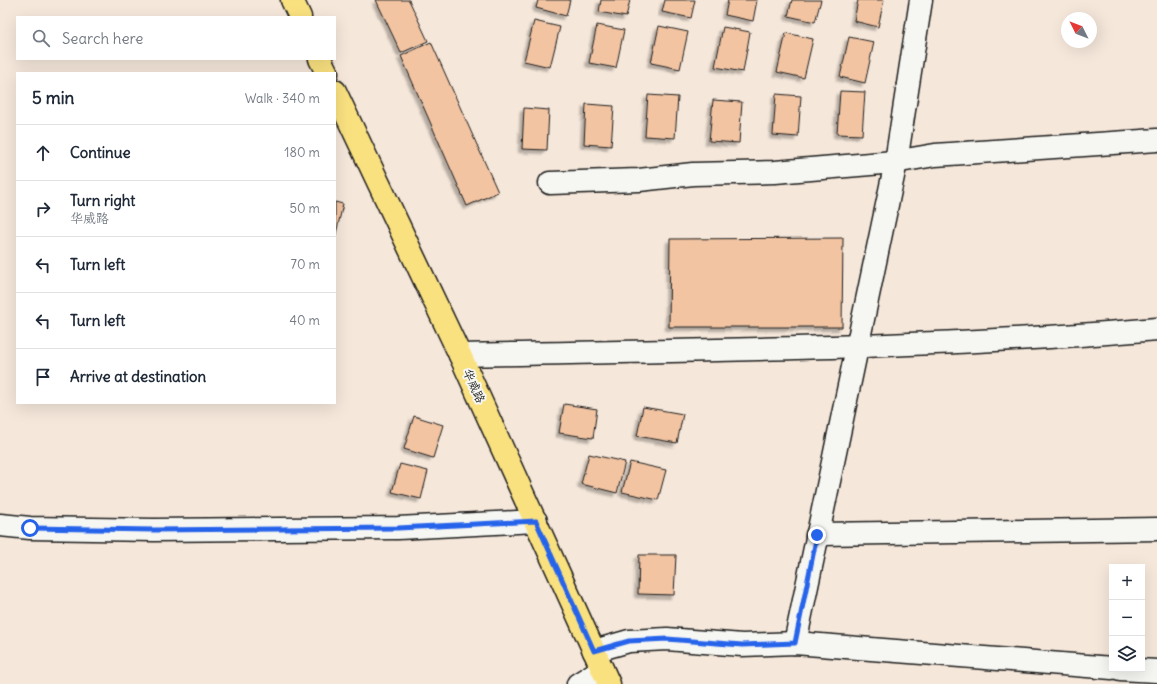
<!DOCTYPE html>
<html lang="en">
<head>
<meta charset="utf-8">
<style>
	:root { --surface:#fff; --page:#f6f6f7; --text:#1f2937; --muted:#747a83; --line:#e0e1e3 }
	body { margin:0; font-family:Delius,"LXGW WenKai TC",sans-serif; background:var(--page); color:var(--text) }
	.controls { position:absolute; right:12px; bottom:12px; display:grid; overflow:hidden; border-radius:0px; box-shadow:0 4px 16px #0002 }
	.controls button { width:36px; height:36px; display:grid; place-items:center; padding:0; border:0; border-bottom:1px solid var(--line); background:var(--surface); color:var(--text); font:20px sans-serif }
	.compass { position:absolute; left:1061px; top:12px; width:36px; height:36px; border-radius:50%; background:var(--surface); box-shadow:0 4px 16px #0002; rotate:312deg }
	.stop { position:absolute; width:12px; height:12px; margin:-9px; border:3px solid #2563eb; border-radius:50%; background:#fff }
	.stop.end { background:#2563eb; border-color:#fff; box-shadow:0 1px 4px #0008 }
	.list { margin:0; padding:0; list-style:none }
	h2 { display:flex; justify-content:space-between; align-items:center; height:52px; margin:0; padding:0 16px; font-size:17px }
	h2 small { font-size:13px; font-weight:400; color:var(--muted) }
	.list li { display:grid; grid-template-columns:26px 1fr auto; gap:12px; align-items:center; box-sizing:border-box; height:56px; padding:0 16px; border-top:1px solid var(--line) }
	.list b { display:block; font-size:15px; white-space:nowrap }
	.list p { margin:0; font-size:13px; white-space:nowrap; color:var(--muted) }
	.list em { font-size:13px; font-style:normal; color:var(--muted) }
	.icon { flex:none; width:22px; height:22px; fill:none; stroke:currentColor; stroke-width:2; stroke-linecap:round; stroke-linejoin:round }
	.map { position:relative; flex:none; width:1157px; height:684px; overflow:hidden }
	.search { position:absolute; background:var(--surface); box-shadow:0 4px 16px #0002; left:16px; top:16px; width:320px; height:44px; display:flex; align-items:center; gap:10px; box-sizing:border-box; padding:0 14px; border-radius:0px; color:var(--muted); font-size:15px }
	.panel { position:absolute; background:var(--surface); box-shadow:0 4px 16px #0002; left:16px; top:72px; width:320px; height:332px; border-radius:0px }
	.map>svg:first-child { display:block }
	.building { fill:#f2c4a2; stroke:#1c1c1c; filter:url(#shadow) }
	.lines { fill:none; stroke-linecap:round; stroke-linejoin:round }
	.minor-casing { stroke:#1c1c1c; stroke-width:25 }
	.major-casing { stroke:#1c1c1c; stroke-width:25 }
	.minor { stroke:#f6f6f2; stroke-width:22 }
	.major { stroke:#fae180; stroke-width:22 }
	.route { stroke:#2563eb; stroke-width:5 }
	.labels { text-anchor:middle; stroke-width:4; stroke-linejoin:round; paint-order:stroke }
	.street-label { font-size:12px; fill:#1c1c1c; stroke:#f6f6f2 }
</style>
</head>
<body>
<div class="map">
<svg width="1157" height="684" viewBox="0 0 1157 684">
	<defs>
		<filter id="shadow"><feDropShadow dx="-3.5" dy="3.5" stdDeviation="1" flood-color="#0004"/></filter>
	</defs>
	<rect width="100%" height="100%" fill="#f5e7da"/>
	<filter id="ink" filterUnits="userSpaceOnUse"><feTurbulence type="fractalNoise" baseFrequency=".025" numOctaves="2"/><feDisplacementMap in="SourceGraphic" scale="8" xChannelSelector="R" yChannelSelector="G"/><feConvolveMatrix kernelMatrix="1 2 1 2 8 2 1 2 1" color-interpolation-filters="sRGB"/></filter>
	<g filter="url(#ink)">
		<g class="building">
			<path d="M 376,0 L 409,0 L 428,41 L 401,53 Z"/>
			<path d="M 538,0 L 570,0 L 566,16 L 536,8 Z"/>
			<path d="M 601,0 L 630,0 L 626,17 L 599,12 Z"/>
			<path d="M 665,0 L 695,0 L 691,18 L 662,12 Z"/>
			<path d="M 728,0 L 757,0 L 753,21 L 725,15 Z"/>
			<path d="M 792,0 L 821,0 L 815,22 L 788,16 Z"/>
			<path d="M 858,0 L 884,0 L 878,27 L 854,21 Z"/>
			<path d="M 534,21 L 560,27 L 550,67 L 524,61 Z"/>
			<path d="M 597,25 L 624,30 L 616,68 L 589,63 Z"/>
			<path d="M 659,26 L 688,32 L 680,69 L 651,63 Z"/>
			<path d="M 723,27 L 750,32 L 743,72 L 715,67 Z"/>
			<path d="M 786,33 L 813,39 L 804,78 L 777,72 Z"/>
			<path d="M 849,37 L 874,42 L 865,83 L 840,77 Z"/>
			<path d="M 431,42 L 498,192 L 467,206 L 401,56 Z"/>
			<path d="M 840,91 L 865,92 L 862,135 L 837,134 Z"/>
			<path d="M 776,94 L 801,96 L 798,137 L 773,135 Z"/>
			<path d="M 648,95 L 678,97 L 675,138 L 645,136 Z"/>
			<path d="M 713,100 L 742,102 L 739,143 L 709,141 Z"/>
			<path d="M 586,104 L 614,106 L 611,146 L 584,144 Z"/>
			<path d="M 524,108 L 549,110 L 547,150 L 522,149 Z"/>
			<path d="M 335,202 L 343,204 L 335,238 Z"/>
			<path d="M 843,238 L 842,327 L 669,327 L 670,239 Z"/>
			<path d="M 564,404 L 597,409 L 593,438 L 559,433 Z"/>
			<path d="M 643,407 L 683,414 L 677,443 L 637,436 Z"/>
			<path d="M 414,416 L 443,425 L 433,458 L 404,449 Z"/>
			<path d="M 589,454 L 625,462 L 617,493 L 581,484 Z"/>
			<path d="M 630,462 L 666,470 L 658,500 L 622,492 Z"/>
			<path d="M 400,464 L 428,471 L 421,499 L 392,492 Z"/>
			<path d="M 639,555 L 676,555 L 674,595 L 638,594 Z"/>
		</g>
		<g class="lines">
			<g class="minor-casing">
				<g id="minor">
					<path d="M 550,183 L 639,180 L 693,174 L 775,172 L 894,162 L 935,155 L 1157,140"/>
					<path d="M 460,355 C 693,350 925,349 1157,329"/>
					<path d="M 0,525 L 30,528 L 154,530 L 398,528 L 536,521"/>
					<path d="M 817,535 L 820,534 L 1157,529"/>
					<path d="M 795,643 L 896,162 L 921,0"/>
					<path d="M 594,651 L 629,641 L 667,639 L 742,645 L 795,643 L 1112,668"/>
					<path d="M 1120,669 L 1157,671"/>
					<path d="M 578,684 L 602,669"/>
				</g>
			</g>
			<g class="major-casing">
				<g id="major">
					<path d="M 292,0 L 300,17"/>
					<path d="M 320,59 L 327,73"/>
					<path d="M 335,91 L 460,355 L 609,684"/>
				</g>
			</g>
			<use href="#minor" class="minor"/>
			<use href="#major" class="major"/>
		</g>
	</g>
	<g class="lines" filter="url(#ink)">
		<path class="route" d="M 30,528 L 154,530 L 398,528 L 536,521 L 594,651 L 629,641 L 667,639 L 742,645 L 795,643 L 817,535"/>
	</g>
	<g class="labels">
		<g class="street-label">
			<text transform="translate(474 386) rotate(66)" y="4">华威路</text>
		</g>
	</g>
</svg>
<div class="controls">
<button>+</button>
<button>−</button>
<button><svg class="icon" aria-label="layers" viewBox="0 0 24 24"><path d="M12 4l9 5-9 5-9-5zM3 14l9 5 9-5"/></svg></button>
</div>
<svg class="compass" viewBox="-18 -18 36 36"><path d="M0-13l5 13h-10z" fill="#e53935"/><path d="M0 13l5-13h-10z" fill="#747a83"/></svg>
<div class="stop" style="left:30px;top:528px"></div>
<div class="stop end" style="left:817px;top:535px"></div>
<div class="search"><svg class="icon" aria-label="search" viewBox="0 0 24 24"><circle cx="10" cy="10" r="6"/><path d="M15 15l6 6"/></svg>Search here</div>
<section class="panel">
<h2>5 min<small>Walk · 340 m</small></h2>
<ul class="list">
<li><svg class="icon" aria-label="ahead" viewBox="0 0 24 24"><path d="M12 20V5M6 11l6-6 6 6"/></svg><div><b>Continue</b></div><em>180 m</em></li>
<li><svg class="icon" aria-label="right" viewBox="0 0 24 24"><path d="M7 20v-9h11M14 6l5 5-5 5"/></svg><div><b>Turn right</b><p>华威路</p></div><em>50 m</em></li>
<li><svg class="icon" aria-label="left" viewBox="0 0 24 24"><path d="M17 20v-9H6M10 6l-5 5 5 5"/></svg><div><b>Turn left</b></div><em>70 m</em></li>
<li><svg class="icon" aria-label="left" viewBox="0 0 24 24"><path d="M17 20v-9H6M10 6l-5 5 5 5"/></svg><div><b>Turn left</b></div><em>40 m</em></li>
<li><svg class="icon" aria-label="arrive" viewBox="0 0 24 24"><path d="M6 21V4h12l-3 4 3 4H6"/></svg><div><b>Arrive at destination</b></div></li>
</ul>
</section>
</div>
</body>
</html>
